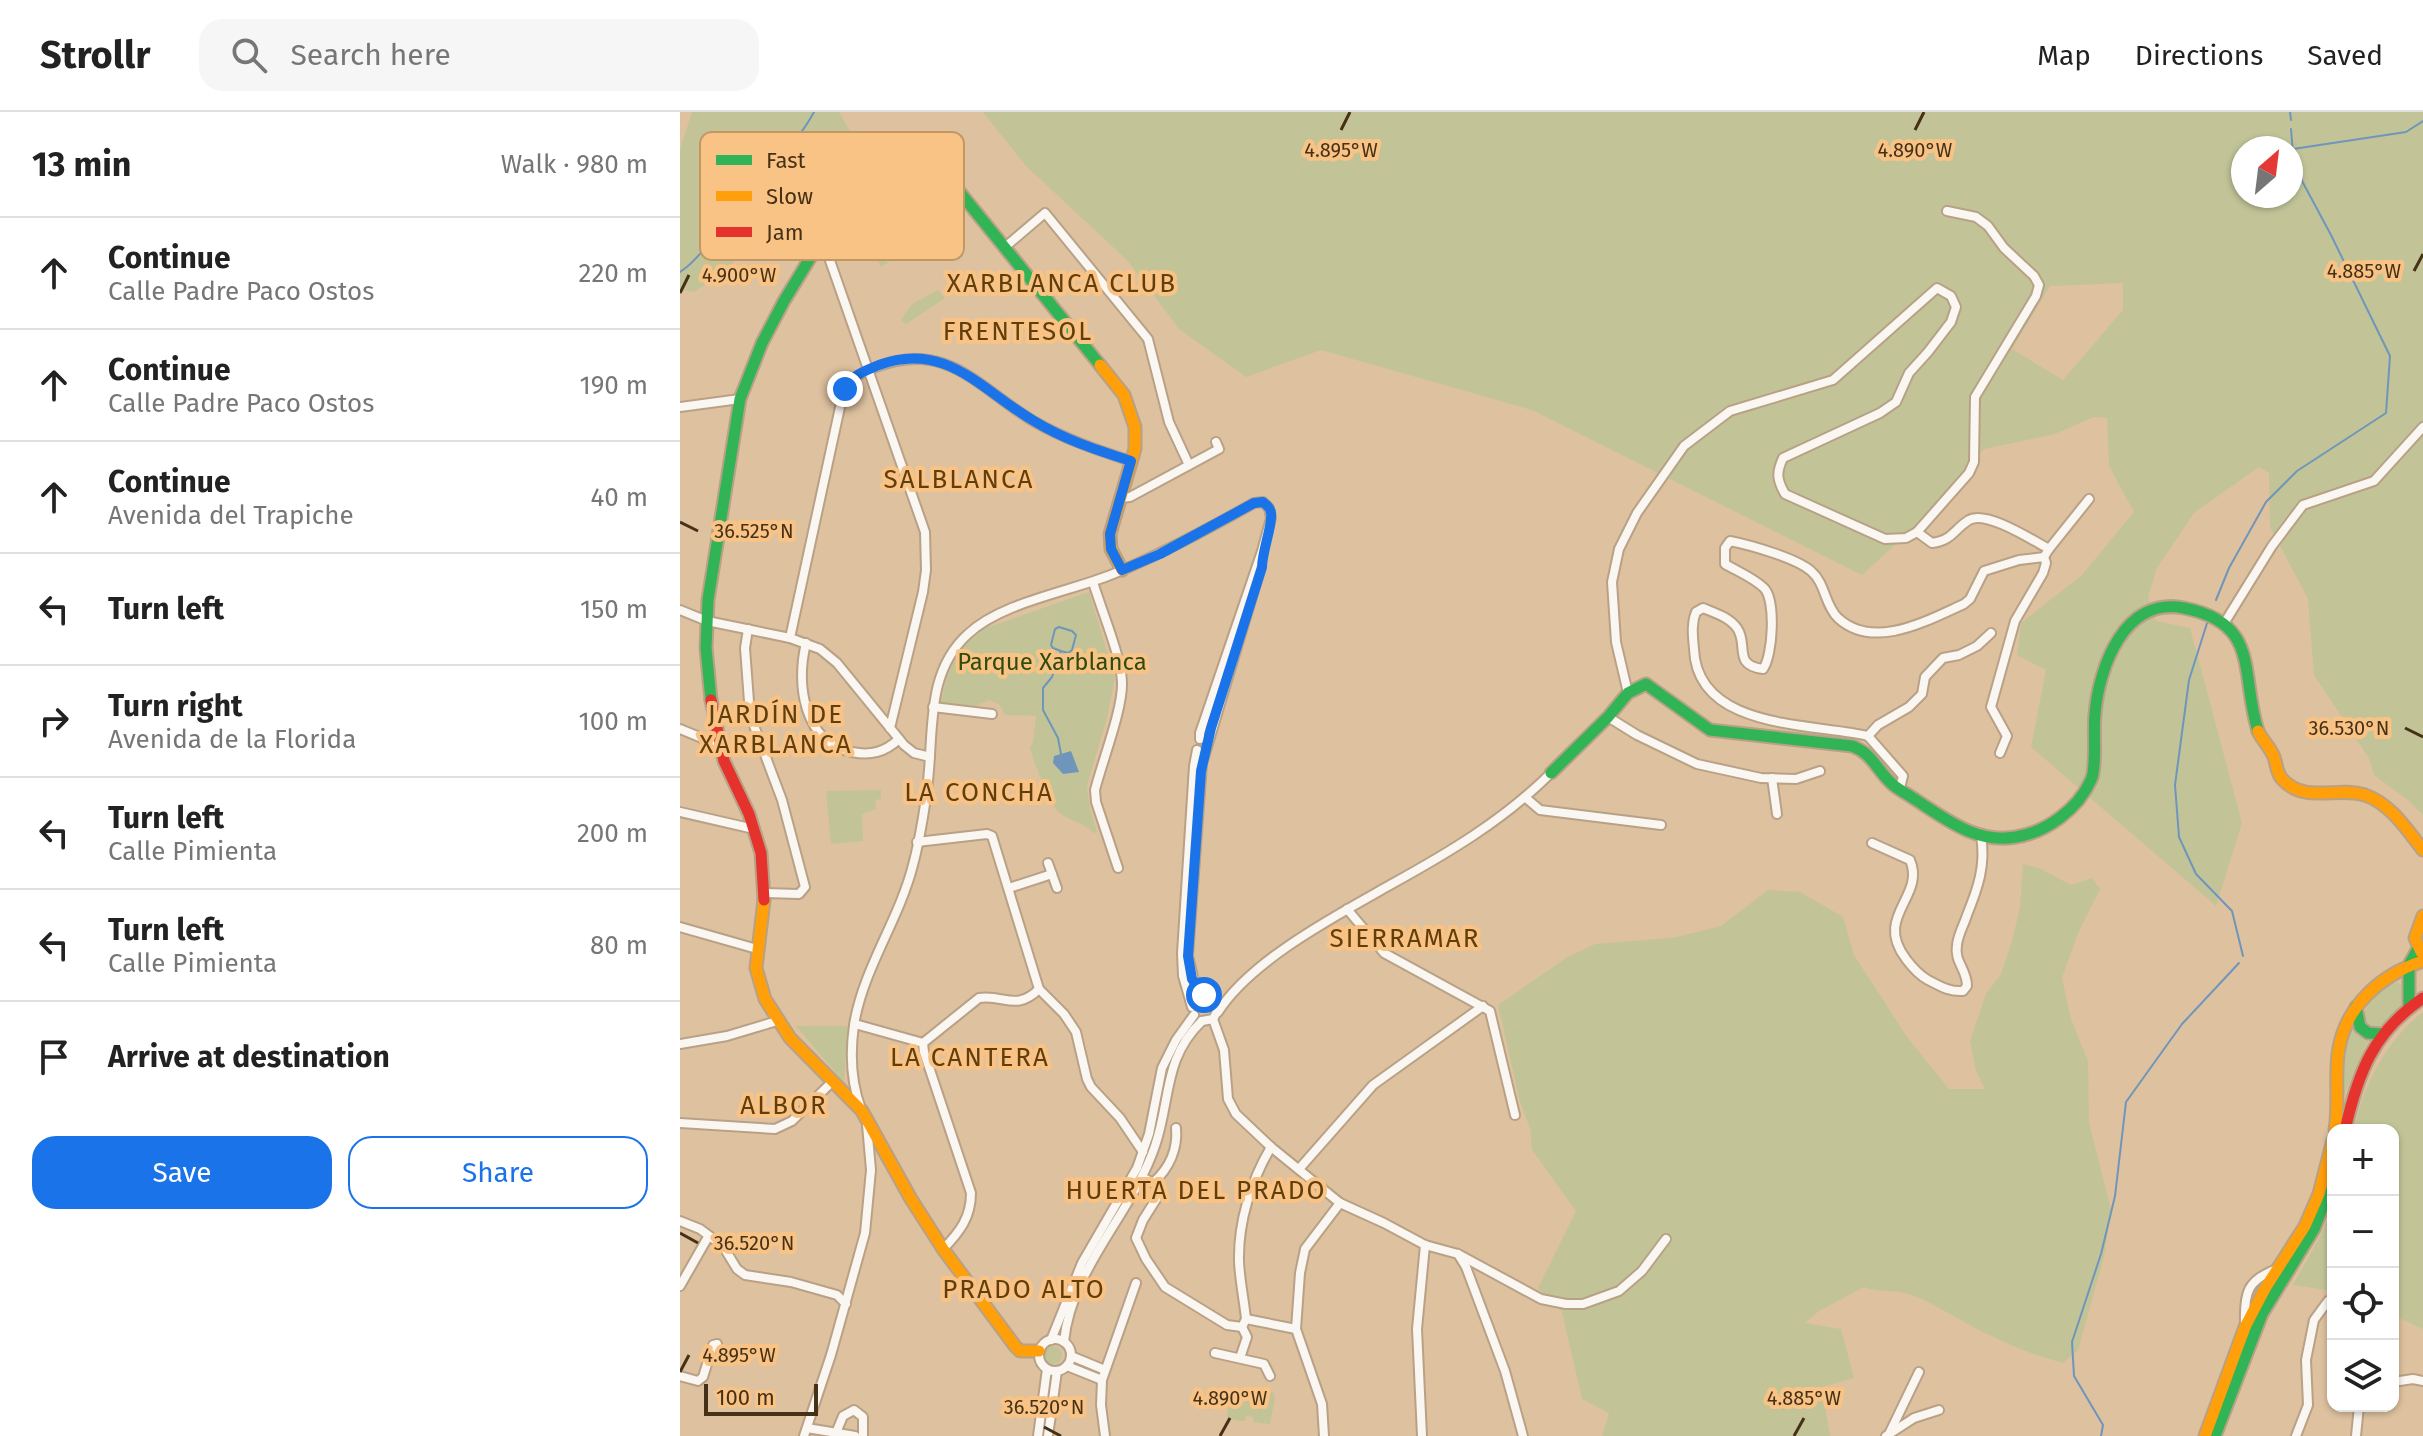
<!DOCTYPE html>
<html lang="en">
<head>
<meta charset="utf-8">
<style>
	:root { --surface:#fff; --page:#f6f6f6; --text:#222; --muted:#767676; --line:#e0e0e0; --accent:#1a73e8 }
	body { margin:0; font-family:"Fira Sans",sans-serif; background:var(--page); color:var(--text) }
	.controls { position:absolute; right:24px; bottom:24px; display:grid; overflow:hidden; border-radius:16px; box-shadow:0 2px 6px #0004 }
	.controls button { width:72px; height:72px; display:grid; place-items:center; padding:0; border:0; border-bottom:2px solid var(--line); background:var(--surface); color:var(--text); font:40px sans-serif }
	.compass { position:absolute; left:1551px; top:24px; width:72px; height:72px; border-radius:50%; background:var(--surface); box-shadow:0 2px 6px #0004; rotate:28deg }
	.scale { position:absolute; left:24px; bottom:20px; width:114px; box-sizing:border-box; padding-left:8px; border:4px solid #463117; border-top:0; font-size:22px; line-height:28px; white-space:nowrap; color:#463117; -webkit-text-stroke:6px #f8c385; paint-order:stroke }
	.stop { position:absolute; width:24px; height:24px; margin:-18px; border:6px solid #1a73e8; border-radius:50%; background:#fff }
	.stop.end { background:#1a73e8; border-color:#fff; box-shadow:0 2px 8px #0008 }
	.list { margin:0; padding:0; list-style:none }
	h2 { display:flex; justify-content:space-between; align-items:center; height:104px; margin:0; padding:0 32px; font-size:34px }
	h2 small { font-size:26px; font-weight:400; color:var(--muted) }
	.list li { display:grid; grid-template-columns:52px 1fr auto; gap:24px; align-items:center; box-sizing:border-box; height:112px; padding:0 32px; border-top:2px solid var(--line) }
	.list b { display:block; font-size:30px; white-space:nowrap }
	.list p { margin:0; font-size:26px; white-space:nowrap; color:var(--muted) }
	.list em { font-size:26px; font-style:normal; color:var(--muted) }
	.actions { display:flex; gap:16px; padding:24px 32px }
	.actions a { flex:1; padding:18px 0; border:2px solid var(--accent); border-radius:24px; text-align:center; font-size:28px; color:var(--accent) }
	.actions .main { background:var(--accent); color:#fff }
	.icon { flex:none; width:44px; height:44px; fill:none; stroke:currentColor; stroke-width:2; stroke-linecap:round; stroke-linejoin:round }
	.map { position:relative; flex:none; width:1743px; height:1324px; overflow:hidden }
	header { display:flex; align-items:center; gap:48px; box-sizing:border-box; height:112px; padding:0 40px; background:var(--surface); border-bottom:2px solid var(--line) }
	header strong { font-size:38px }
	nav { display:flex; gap:44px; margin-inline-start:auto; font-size:28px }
	.search { width:560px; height:72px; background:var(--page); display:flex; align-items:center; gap:20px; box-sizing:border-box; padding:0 28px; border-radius:24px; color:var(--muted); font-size:30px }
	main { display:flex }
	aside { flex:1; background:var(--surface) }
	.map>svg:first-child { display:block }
	.green { fill:#c2c498; fill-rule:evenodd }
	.water { fill:#6f96ba }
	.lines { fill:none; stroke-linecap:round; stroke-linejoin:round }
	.stream { stroke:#6f96ba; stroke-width:2 }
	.street-casing { stroke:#b8a186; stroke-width:12 }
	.fast-casing { stroke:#b8a186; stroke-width:15 }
	.slow-casing { stroke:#b8a186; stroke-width:15 }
	.jam-casing { stroke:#b8a186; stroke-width:15 }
	.street { stroke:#faf6f1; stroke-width:8 }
	.fast { stroke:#30b455; stroke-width:11 }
	.slow { stroke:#ff9f0a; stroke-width:11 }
	.jam { stroke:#e5322d; stroke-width:11 }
	.route { stroke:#1a73e8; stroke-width:10 }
	.ticks { fill:none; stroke:#463117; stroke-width:3 }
	.labels { text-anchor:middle; stroke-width:8; stroke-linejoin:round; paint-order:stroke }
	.park-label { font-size:24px; fill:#314b0f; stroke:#f8c385 }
	.neighbourhood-label { font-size:26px; letter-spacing:2px; fill:#623e0c; stroke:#f8c385 }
	.key { fill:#f8c385; stroke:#c39764; stroke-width:2 }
	.key-label { font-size:22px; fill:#463117 }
	.ticks-label { font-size:20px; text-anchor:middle; fill:#463117; stroke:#f8c385; stroke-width:8; stroke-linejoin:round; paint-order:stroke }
</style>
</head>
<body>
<header>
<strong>Strollr</strong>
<div class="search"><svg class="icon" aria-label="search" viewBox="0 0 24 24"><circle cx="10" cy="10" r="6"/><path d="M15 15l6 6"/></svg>Search here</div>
<nav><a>Map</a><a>Directions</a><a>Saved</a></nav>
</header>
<main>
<aside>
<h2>13 min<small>Walk · 980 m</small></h2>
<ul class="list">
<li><svg class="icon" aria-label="ahead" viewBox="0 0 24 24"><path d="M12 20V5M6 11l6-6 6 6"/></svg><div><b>Continue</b><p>Calle Padre Paco Ostos</p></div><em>220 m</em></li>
<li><svg class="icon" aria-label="ahead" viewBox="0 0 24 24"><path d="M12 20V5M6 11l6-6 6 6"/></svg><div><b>Continue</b><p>Calle Padre Paco Ostos</p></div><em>190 m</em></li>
<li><svg class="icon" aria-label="ahead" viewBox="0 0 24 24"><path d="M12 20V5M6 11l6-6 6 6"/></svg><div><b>Continue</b><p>Avenida del Trapiche</p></div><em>40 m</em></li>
<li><svg class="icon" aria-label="left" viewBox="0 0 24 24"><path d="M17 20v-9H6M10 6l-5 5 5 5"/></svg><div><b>Turn left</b></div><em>150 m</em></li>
<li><svg class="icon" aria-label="right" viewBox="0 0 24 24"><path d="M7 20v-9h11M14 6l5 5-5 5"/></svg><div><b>Turn right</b><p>Avenida de la Florida</p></div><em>100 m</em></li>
<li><svg class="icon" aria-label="left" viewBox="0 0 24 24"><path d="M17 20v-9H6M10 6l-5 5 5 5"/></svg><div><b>Turn left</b><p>Calle Pimienta</p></div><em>200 m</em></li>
<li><svg class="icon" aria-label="left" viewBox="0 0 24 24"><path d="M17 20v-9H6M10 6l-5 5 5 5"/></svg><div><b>Turn left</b><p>Calle Pimienta</p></div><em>80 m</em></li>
<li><svg class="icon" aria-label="arrive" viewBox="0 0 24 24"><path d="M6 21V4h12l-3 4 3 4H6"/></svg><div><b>Arrive at destination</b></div></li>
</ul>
<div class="actions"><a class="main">Save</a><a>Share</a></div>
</aside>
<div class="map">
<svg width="1743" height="1324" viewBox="0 0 1743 1324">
	<rect width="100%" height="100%" fill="#dec19f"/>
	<g class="green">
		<path d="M 12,0 L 159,0 L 170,19 L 177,38 L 173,56 L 157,80 L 140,92 L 92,115 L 63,137 L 48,158 L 14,180 L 0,178 L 0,38 Z"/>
		<path d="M 303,0 L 1743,0 L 1743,703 L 1728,688 L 1694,663 L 1689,646 L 1634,563 L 1628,487 L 1590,415 L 1589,361 L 1579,355 L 1514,401 L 1477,456 L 1468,485 L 1476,509 L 1510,516 L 1562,711 L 1536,794 L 1351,635 L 1366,558 L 1337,543 L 1341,511 L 1402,463 L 1454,400 L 1429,354 L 1427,306 L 1414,305 L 1375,322 L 1304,337 L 1233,416 L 1182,463 L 852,298 L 641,238 L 566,265 L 499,217 L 448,149 L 346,54 ZM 1563,36 L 1611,36 L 1611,84 L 1563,84 ZM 1443,171 L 1443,198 L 1383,268 L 1332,237 L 1370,174 Z"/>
		<path d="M 227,111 L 240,129 L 201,155 L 189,135 Z"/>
		<path d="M 258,178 L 265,186 L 226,212 L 221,208 L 232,192 Z"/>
		<path d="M 409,480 L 435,566 L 427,606 L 407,674 L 410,697 L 417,720 L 414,721 C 401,709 392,710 380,701 C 370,694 354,650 350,636 L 353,630 L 356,604 L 325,603 L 319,592 L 309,588 L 296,594 L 261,590 L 268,560 L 281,537 L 303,517 Z"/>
		<path d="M 201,678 L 201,687 L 195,688 L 196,697 L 182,702 L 183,729 L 151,732 L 146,679 Z"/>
		<path d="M 1343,752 L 1359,756 L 1391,773 L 1412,766 L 1420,777 L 1398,821 L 1382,866 L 1391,907 L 1408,949 L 1409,1011 L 1431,1098 L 1424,1145 L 1398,1238 L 1383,1251 C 1356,1244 1329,1233 1303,1220 C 1279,1208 1257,1193 1232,1183 C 1216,1177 1199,1181 1184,1175 L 1139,1199 L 1125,1211 L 1161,1217 L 1174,1266 L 1142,1275 L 1150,1324 L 922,1324 L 929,1301 L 902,1287 L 882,1200 L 858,1176 L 896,1099 L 852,1038 L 850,1016 L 840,990 L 818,893 L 886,846 L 915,832 L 992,826 L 1041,814 L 1088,778 L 1120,780 L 1163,805 L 1174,843 L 1227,925 L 1269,977 L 1305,977 L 1296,959 L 1290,929 L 1306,882 L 1321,862 L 1332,829 L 1340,796 Z"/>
		<path d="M 1717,870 L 1726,877 L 1725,889 L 1699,916 L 1692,918 L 1684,914 C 1681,894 1699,876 1717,870 Z"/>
		<path d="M 1743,900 L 1743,1217 L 1713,1203 L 1713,1018 L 1674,1018 C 1683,973 1707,928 1743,900 Z"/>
		<path d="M 1672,910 L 1689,928 L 1680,945 L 1664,985 L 1664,943 Z"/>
		<path d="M 116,914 L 168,914 L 164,970 Z"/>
		<path d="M 1653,1095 L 1653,1179 L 1613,1173 L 1642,1121 Z"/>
		<circle cx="373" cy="1243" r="9"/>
		<path d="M 552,1275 L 569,1277 L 569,1282 L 576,1283 L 577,1278 L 593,1280 L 595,1285 L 590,1312 L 573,1310 L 573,1305 L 566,1304 L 565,1309 L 548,1307 L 547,1302 Z"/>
	</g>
	<path class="water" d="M 391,639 L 399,660 L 383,662 L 373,651 L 374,644 Z"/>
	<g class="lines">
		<g class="stream">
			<path d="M 1610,0 L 1611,8"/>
			<path d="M 1613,37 L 1726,20 L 1743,9"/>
			<path d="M 0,160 C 16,150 42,117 48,99 C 54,83 53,64 63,50 C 104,39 113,38 134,0"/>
			<path d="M 1536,488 L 1549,456 L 1586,390 L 1617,359 L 1706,301 L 1710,244 L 1651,123 L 1614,54 L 1611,17"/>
			<path d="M 1528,508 L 1509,568 L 1495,673 L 1499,725 L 1516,762 L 1552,799 L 1563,844"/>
			<path d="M 381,539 L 373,536 L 371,533 L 375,517 L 379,515 L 392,519 L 396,523 L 392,538 L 388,541 L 381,539 L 372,565 L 363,576 L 363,598 L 378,626 L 381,642"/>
			<path d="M 1421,1324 L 1423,1313 L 1394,1264 L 1392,1230 L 1421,1142 L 1435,1084 L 1446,990 L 1502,912 L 1559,851"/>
		</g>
		<g class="street-casing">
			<g id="street">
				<path d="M 146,127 L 147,140 L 245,420 L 246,458 L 243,480 L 210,616"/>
				<path d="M 325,135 L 365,101 L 468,227 L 489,310 L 509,353"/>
				<path d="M 0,295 L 60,287"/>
				<path d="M 440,386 L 450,385 L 539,337 L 536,330"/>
				<path d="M 1237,420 L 1252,431 C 1273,428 1273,418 1289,408 C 1306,398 1352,428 1369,437 L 1364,445 L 1339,448 L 1304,459 L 1290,487 L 1284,492 C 1248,508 1194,539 1158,506 C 1144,492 1146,472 1131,459 C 1116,446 1070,433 1050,429 L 1045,436 L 1045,452 C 1057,459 1074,466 1084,476 C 1096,488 1093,544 1083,557 C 1052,553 1069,533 1057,516 C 1049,505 1035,501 1023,496 L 1016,500 C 1011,512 1013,525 1014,537 C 1017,618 1132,611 1188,624 L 1198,613 L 1229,595 L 1242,582 L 1245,565 L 1263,546 L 1279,543 L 1297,534 L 1311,521"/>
				<path d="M 1369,437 L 1409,387"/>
				<path d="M 413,470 C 421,497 441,544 442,570 C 443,597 422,650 415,678 L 416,690 L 438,756"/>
				<path d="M 0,498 L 27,509 L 110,526 L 140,537 L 157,551 L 224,633 L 234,641 L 250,645"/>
				<path d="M 1545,510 L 1592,434 L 1623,393 L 1694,369 L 1743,315"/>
				<path d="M 68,517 L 65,536 L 70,603 L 102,688 L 125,775 L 119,782 L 85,781"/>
				<path d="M 110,526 L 162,286 C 168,267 178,262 196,255 C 268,227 299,277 355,310 C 385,327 417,338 451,349"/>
				<path d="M 126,531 C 116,572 123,630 172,640 C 191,644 205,640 219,627"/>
				<path d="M 948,581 L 936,530 L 932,470 L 939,437 L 957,401 L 1004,334 L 1050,299 L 1153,268 L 1257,176 L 1271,184 L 1276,195 L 1271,210 L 1248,240 L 1229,261 L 1216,290 L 1200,301 L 1103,346 C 1096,361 1097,368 1105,382 L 1205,427 L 1226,426 L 1237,420 L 1289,361 L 1294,350 L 1295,285 L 1356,184 L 1359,173 L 1354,164 L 1324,136 L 1308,114 L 1296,105 L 1267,99"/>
				<path d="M 253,595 L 312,602"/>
				<path d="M 928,605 L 957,623 L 1017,652 L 1081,666 L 1116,667 L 1140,659"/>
				<path d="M 0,617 L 39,633"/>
				<path d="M 1188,624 L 1223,664 L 1220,676"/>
				<path d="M 1320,641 L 1327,624 L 1311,595 L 1335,509 L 1363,461 L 1366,451 L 1364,445"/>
				<path d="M 1092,666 L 1097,702"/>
				<path d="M 846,686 L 860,698 L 981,713"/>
				<path d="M 0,700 L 74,717"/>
				<path d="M 237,730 L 307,722 L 312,724 L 359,877 L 384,902 L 396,920 L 407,967 L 411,975 L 440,1006 L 463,1040"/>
				<path d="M 1192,731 L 1230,748 C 1246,785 1193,804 1226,847 C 1232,855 1239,863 1248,868 C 1260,874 1269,880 1283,879 L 1287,874 C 1287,857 1274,850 1277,833 C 1278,822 1284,813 1287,803 C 1298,776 1306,753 1301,724"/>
				<path d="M 368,751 L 377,776"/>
				<path d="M 329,776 L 372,762"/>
				<path d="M 667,797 L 704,841 L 810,899 L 835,1003"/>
				<path d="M 0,815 L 77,837"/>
				<path d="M 512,895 L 503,864 L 502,841 L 514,654 L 517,638"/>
				<path d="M 538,900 C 571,848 657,803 710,773 C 768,741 824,708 871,661"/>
				<path d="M 533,907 L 544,938 L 548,987 L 556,1002 L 591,1035 L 660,1091 L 704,1111 L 745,1133 L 778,1142 L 861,1187 L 886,1192 L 903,1192 L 939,1179 L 962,1159 L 986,1127"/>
				<path d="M 522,909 L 533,907 L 539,896 L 536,888 L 524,883 L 515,873 L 508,844 L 522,652 L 581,455"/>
				<path d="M 175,912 L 243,931 L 244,940 L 291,1081 C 291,1105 280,1120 263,1137"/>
				<path d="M 243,931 L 299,886 C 324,882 336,900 359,877"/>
				<path d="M 0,932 L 47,924 L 97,909"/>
				<path d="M 181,997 C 171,970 170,941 174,913 C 183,857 219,808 233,753 C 240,727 247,685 249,658 C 253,609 249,557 288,522 C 322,490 389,480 433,462 C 482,442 528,417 574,391 L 583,390 L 589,396 L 591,406 L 582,439 L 520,621 L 520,627"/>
				<path d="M 0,1011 L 95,1017 L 112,1009 L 153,969"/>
				<path d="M 619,1057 L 693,973 L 803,894"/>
				<path d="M 462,1065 L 479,1074 L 480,1081 L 463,1108 L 456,1126 L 466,1147 L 485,1175 L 547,1213 L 562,1215 L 566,1207 C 564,1188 560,1169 559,1150 C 558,1110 571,1069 591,1035"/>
				<path d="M 474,1070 C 489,1056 498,1037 496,1016"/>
				<path d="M 0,1109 L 20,1117 L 43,1134 L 57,1157 L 65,1163 L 111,1170 L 157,1183 L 166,1192"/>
				<path d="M 778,1142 L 786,1155 L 825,1259 L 843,1324"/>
				<path d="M 0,1174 L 28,1125"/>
				<path d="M 566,1207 L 616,1217"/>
				<path d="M 1565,1211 C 1564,1181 1567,1168 1597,1157"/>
				<circle cx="375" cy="1243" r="16"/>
				<path d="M 371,1228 L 402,1151 L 457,1056 L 469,1022 L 482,956 L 496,928 L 514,903"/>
				<path d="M 384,1230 C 391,1156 452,1102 475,1034 C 491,988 483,946 522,909"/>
				<path d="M 535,1241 L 584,1252 L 590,1264"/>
				<path d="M 391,1244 L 425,1258"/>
				<path d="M 560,1246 L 567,1225 L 562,1215"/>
				<path d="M 387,1254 L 422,1268"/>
				<path d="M 0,1264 L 18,1269 L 23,1265 L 33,1233 L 37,1232"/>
				<path d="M 1713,1270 L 1733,1267 L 1743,1269"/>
				<path d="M 127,1316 L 175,1324"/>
				<path d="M 1210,1320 L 1239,1260"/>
				<path d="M 156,1321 L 163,1304 L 174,1298 L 183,1305 L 183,1324"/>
				<path d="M 124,1324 L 151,1243 L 185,1121 L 191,1058 L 187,1013"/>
				<path d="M 358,1324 L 367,1257"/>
				<path d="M 368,1324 L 377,1259"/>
				<path d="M 425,1324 L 421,1293 L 422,1268 L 456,1171"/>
				<path d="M 644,1324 L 642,1292 L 616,1217 L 620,1161 L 625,1137 L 660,1091"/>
				<path d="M 742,1324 L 737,1217 L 745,1133"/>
				<path d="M 1206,1324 L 1234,1306 L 1259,1298"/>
				<path d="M 1616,1324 L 1628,1293 L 1626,1248 L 1634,1208 L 1648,1189 L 1653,1188"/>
				<path d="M 1676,1324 L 1679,1294"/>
			</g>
		</g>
		<g class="fast-casing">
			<g id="fast">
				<path d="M 31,588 L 26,536 L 28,488 L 60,287 L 82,231 L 104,189 L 135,138 L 186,74 C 195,72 203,74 212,73 C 239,70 247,57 274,73 L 420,253"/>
				<path d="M 871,661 L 928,605 L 948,581 L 966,572 L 1030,618 L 1172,634 C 1192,641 1196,657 1211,671 C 1218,678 1228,682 1236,688 C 1267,708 1297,732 1336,725 C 1367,720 1398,697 1411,668 C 1417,656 1413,618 1415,602 C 1419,554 1445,484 1504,496 C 1581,511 1560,562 1578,619"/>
				<path d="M 1729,894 L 1729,853 L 1739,835"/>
				<path d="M 1676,895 L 1680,915 L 1688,921 L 1702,922"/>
				<path d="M 1535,1324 L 1582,1202 L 1634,1117 L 1653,1067"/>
			</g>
		</g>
		<g class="slow-casing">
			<g id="slow">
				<path d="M 420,253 L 444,283 L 455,315 L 455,337 L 430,422 L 431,437 L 442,458"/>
				<path d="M 1578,619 C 1582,628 1590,635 1594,645 C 1597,653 1596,661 1603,668 C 1626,692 1657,674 1685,683 C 1711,692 1727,718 1743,738"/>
				<path d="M 84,788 L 76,856 L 85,887 L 110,926 L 182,999 L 231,1087 L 263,1137 L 335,1234 L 340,1239 L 359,1239"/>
				<path d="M 1741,840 L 1735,826 L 1743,804"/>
				<path d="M 1655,1018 C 1659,993 1655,967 1658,942 C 1664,895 1700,863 1743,849"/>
				<path d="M 1525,1324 L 1565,1215 L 1586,1175 L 1625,1114 L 1639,1082 L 1653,1028"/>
			</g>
		</g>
		<g class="jam-casing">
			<g id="jam">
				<path d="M 31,588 L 44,649 L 69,702 L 81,741 L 84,788"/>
				<path d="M 1665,1018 C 1678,961 1693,920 1743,886"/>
			</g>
		</g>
		<use href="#street" class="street"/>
		<use href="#fast" class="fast"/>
		<use href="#slow" class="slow"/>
		<use href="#jam" class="jam"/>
	</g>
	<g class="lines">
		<path class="route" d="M 165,277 C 173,262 185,259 199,253 C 266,228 302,279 354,309 C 385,328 417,338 451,349 L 430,422 L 431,437 L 442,458 L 480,442 L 574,391 L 583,390 C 587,394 590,394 591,401 C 593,412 582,440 582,455 L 531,616 L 521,659 L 508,844 L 512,867 L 524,883"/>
	</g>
	<path class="ticks" d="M 661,18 L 670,0M 1235,18 L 1244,0M 1734,159 L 1743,142M 0,181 L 9,163M 0,410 L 18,419M 1725,616 L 1743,625M 0,1121 L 18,1131M 0,1260 L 9,1243M 364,1315 L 381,1324M 540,1324 L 550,1306M 1114,1324 L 1124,1306"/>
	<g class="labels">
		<g class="park-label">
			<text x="372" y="558">Parque Xarblanca</text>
		</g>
		<g class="neighbourhood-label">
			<text x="382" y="180">XARBLANCA CLUB</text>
			<text x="338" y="228">FRENTESOL</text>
			<text x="279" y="376">SALBLANCA</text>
			<text x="96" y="611">JARDÍN DE<tspan x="96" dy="30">XARBLANCA</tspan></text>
			<text x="299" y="689">LA CONCHA</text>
			<text x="725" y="835">SIERRAMAR</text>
			<text x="290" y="954">LA CANTERA</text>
			<text x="104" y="1002">ALBOR</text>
			<text x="516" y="1087">HUERTA DEL PRADO</text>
			<text x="344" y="1186">PRADO ALTO</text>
		</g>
	</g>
	<rect x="20" y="20" width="264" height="128" rx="12" class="key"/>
	<rect x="36" y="43" width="36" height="10" fill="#30b455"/>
	<rect x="36" y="79" width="36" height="10" fill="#ff9f0a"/>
	<rect x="36" y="115" width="36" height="10" fill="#e5322d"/>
	<g class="key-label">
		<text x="86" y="56">Fast</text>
		<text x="86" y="92">Slow</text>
		<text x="86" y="128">Jam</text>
	</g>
	<g class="ticks-label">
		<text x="661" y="45">4.895°W</text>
		<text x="1235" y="45">4.890°W</text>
		<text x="1684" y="166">4.885°W</text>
		<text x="59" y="170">4.900°W</text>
		<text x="74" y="426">36.525°N</text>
		<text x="1669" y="623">36.530°N</text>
		<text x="74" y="1138">36.520°N</text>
		<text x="59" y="1250">4.895°W</text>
		<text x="550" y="1293">4.890°W</text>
		<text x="1124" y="1293">4.885°W</text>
		<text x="364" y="1302">36.520°N</text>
	</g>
</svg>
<div class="controls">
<button>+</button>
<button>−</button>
<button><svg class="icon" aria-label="locate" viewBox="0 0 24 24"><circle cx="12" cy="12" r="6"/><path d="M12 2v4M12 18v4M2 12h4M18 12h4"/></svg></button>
<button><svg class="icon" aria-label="layers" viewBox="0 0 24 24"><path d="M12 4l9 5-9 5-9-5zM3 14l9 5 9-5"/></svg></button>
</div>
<svg class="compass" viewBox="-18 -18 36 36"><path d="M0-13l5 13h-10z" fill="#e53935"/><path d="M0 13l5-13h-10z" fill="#767676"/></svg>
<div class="scale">100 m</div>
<div class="stop" style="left:524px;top:883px"></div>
<div class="stop end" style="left:165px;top:277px"></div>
</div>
</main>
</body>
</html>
